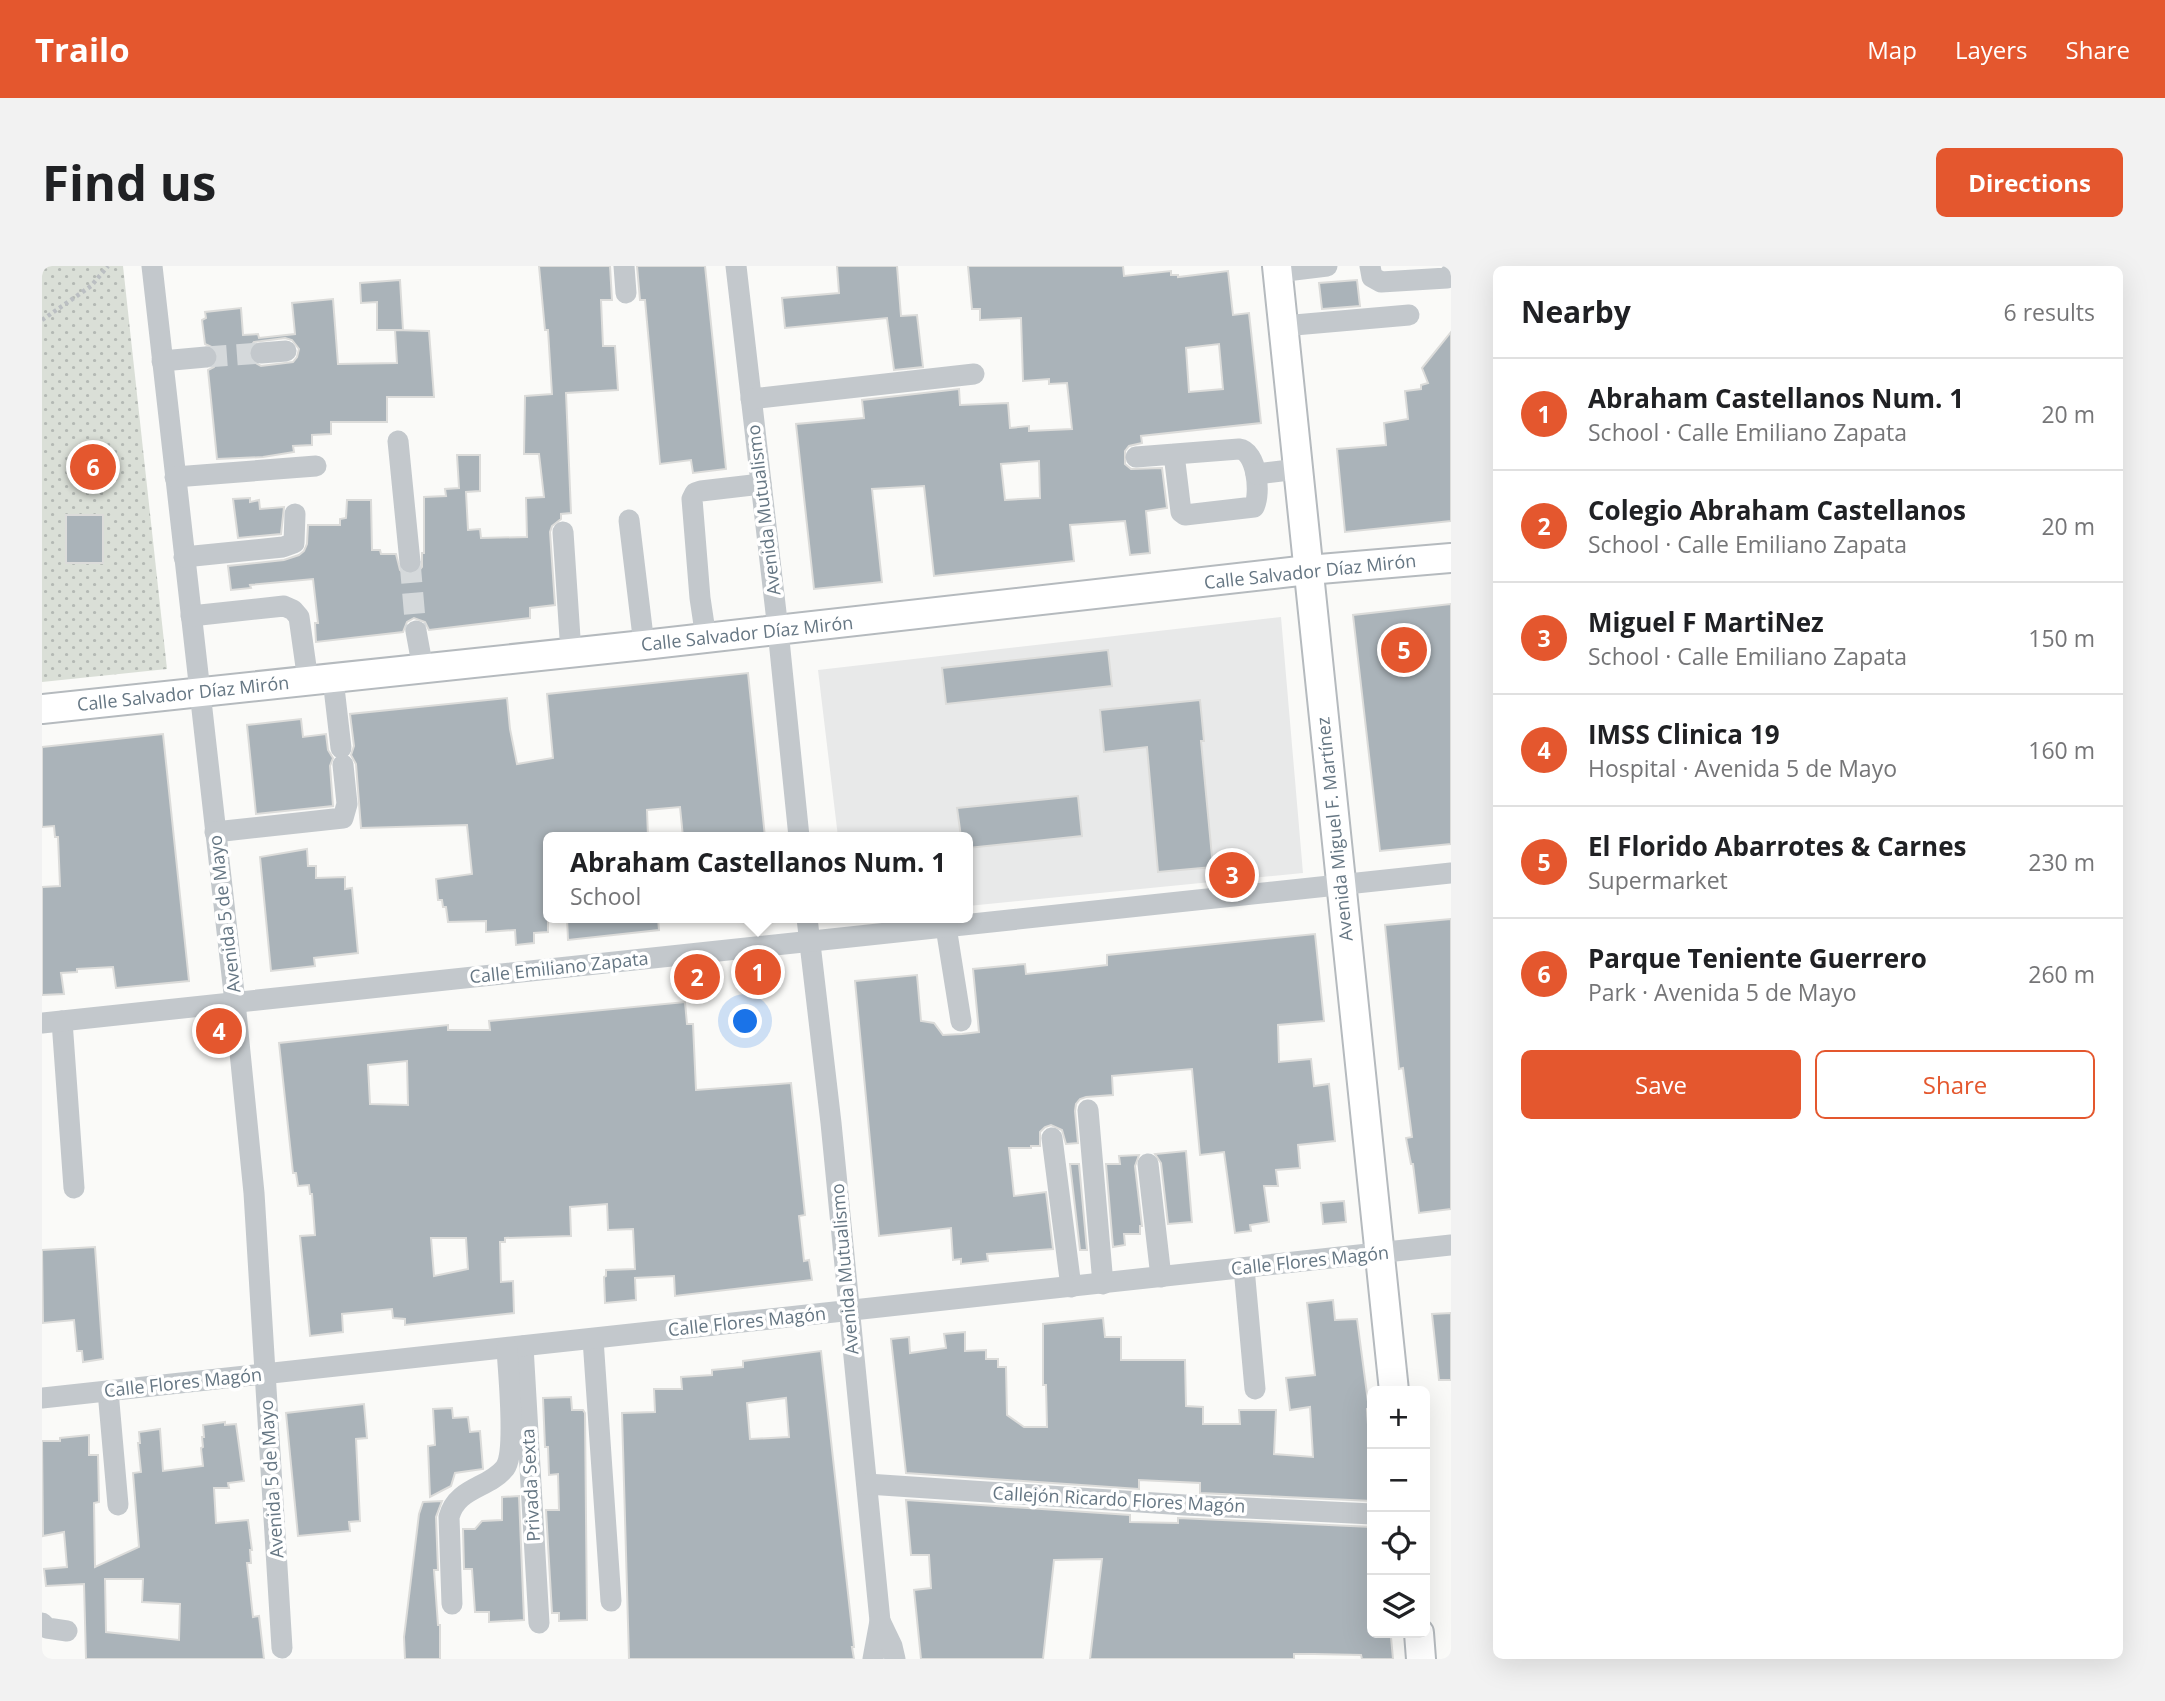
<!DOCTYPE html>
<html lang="en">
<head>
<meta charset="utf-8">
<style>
	:root { --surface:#fff; --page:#f2f2f2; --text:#202124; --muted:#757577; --line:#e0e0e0; --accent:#e4572e }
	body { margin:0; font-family:"Open Sans",sans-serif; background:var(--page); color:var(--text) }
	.controls { position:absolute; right:21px; bottom:21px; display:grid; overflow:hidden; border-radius:10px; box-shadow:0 7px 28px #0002 }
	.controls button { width:63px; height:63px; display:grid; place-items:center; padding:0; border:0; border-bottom:2px solid var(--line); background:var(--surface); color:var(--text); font:35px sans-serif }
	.you { position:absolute; left:704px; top:756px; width:24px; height:24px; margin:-18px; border:5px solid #fff; border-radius:50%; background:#1a73e8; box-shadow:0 0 0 10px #1a73e833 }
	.badge { display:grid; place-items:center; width:46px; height:46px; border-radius:50%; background:var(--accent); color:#fff; font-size:23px; font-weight:700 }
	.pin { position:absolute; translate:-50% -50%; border:4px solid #fff; box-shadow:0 2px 7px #0006 }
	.popup { position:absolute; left:501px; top:566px; width:430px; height:91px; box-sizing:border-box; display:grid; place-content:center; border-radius:10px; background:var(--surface); filter:drop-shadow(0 2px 5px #0005); font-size:23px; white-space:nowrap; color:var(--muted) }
	.popup b { font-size:26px; color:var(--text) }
	.popup::after { content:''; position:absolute; left:50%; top:100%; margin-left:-14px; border:14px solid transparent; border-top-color:var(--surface) }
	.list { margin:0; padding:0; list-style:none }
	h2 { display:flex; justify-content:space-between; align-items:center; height:91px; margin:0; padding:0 28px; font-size:30px }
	h2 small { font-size:23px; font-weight:400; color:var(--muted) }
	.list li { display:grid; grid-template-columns:46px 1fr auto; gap:21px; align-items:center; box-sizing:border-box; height:112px; padding:0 28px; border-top:2px solid var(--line) }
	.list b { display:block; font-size:26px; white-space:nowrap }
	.list p { margin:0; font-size:23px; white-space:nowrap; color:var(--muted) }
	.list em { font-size:23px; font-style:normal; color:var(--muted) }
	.actions { display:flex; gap:14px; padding:21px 28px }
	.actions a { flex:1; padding:16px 0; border:2px solid var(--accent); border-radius:10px; text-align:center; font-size:24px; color:var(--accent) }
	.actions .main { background:var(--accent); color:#fff }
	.icon { flex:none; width:38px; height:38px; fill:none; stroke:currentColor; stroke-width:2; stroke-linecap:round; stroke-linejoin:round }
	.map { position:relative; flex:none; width:1409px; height:1393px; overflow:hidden; border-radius:10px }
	header { display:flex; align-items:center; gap:42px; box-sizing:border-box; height:98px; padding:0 35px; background:var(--accent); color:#fff }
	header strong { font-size:33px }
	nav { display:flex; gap:38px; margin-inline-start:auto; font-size:24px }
	.intro { display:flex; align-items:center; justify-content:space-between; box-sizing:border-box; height:168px; padding:0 42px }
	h1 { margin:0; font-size:49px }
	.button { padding:18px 32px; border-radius:10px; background:var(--accent); color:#fff; font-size:24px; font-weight:700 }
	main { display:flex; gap:42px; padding:0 42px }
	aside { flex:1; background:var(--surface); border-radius:10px; box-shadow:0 7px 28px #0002 }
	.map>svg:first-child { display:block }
	.built { fill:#e8e9e9 }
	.park { fill:url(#park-dots) }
	.building { fill:#aab3b9; stroke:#dcdcda; stroke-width:2; fill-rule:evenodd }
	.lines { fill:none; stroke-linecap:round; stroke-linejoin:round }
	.minor-tunnel { stroke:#d5d9db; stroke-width:21; stroke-dasharray:21 10; stroke-linecap:butt }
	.major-casing { stroke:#b5babe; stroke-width:32 }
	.path { stroke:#bbbfc2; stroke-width:4.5; stroke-dasharray:3.5 3.5; stroke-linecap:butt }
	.minor { stroke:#c3c8cc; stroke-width:21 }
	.major { stroke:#fff; stroke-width:28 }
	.labels { text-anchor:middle; stroke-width:7; stroke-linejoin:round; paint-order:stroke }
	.street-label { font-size:18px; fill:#657683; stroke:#fff }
</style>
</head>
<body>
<header>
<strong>Trailo</strong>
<nav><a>Map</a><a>Layers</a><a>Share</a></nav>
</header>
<div class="intro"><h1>Find us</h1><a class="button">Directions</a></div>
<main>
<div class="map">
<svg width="1409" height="1393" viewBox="0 0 1409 1393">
	<defs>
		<pattern id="park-dots" width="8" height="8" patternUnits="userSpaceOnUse" patternTransform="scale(1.75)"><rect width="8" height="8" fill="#dadfd7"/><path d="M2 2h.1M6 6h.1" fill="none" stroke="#b4b9b4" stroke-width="1.8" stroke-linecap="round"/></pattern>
	</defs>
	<rect width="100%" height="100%" fill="#fafaf8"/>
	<path class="built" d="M 1239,351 L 1261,607 L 926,640 L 926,571 L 796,571 L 776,404 Z"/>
	<path class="park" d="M 0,0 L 81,0 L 125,403 L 0,416 Z"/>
	<g class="building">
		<path d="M 497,0 L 568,0 L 570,34 L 559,34 L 561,80 L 573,80 L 576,124 L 524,127 L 529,247 L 519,248 L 519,253 L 510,260 L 508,266 L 513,339 L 488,342 L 488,352 L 387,364 L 383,356 L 372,352 L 365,356 L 361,366 L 274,376 L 273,357 L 276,357 L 271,313 L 208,319 L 209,322 L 189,324 L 186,300 L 242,294 L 257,289 L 262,285 L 265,278 L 266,259 L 298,259 L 298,253 L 304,252 L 305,234 L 329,234 L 330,284 L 338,284 L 339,288 L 354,288 L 358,304 L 363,308 L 375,307 L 380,301 L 380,287 L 382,287 L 382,231 L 404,230 L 403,223 L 417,222 L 415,189 L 438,189 L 438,225 L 424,226 L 426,264 L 438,263 L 439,272 L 485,271 L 484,232 L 502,231 L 497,188 L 482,188 L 483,130 L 510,128 L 506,64 L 503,64 Z"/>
		<path d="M 595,0 L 663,0 L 684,203 L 651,207 L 649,194 L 618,198 L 603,34 L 598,34 Z"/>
		<path d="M 795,0 L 855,0 L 859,50 L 875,49 L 881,101 L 852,104 L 845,52 L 743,62 L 740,32 L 797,27 Z"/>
		<path d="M 926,0 L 1081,0 L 1082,10 L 1129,5 L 1129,9 L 1136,9 L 1136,11 L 1186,5 L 1191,49 L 1207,47 L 1219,157 L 1099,170 L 1100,177 L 1087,180 L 1083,185 L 1083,198 L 1089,203 L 1120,202 L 1125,242 L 1104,245 L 1108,287 L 1088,289 L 1083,255 L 1028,259 L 1032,295 L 892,310 L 882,220 L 830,223 L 840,316 L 772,323 L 754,158 L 822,152 L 820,134 L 917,123 L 918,139 L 966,137 L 968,162 L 987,160 L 987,165 L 1030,163 L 1025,117 L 1007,118 L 1007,113 L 981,115 L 979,52 L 938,54 L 938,43 L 930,43 ZM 1177,78 L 1181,123 L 1147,126 L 1144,82 ZM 997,195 L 998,232 L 963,234 L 959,198 Z"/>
		<path d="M 358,14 L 361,64 L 335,64 L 335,36 L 319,37 L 318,17 Z"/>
		<path d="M 1315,14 L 1318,40 L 1280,43 L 1277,17 Z"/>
		<path d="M 291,33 L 296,98 L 355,97 L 353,64 L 387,65 L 392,131 L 345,131 L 345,156 L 289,156 L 289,168 L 270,169 L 270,179 L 251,180 L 252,186 L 221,191 L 175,193 L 166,104 L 172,101 L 177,90 L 174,83 L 163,78 L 160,54 L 164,52 L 163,46 L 199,42 L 201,69 L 216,68 L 217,72 L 253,68 L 250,37 ZM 243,72 L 250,74 L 257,83 L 255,91 L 251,96 L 219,100 L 208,94 L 207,82 L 212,76 Z"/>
		<path d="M 1409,66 L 1409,255 L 1303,266 L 1295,183 L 1344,179 L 1342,157 L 1366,153 L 1363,125 L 1379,123 L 1379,119 L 1386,117 L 1380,102 Z"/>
		<path d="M 208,232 L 208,236 L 217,234 L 218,243 L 242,241 L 239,268 L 196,272 L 191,233 Z"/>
		<rect x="24" y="249" width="37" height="48"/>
		<path d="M 1409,338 L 1409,578 L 1338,585 L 1311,349 Z"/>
		<path d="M 1066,384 L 1070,420 L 904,438 L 900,402 Z"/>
		<path d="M 706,407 L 723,571 L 641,571 L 638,541 L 605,544 L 606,571 L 506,571 L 506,666 L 492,667 L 492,677 L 474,679 L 473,664 L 444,666 L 444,655 L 406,656 L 404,641 L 401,641 L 400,634 L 396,634 L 394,613 L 430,608 L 425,559 L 319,562 L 314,498 L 309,489 L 312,480 L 308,448 L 465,432 L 468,463 L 475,498 L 511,492 L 505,428 Z"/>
		<path d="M 1158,434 L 1162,475 L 1159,475 L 1171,601 L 1116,606 L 1105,481 L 1062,486 L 1058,444 Z"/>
		<path d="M 259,453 L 261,471 L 284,468 L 286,484 L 291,492 L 288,500 L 291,540 L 214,548 L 205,459 Z"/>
		<path d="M 121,468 L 147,715 L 74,722 L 71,701 L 35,703 L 35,706 L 19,707 L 22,728 L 0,729 L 0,621 L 18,620 L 16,571 L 13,571 L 12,560 L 0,561 L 0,481 Z"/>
		<path d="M 1036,530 L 1040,570 L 926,582 L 926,571 L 919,571 L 915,542 Z"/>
		<path d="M 265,583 L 266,600 L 274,600 L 274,612 L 303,611 L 303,623 L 310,622 L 316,687 L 272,692 L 273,700 L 229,705 L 218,591 Z"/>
		<path d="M 525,652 L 616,652 L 617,664 L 526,674 Z"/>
		<path d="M 1409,653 L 1409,943 L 1377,947 L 1371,898 L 1369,898 L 1364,872 L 1370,871 L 1361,802 L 1357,803 L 1343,659 Z"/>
		<path d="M 1273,668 L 1282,755 L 1236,759 L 1237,796 L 1269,793 L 1272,820 L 1287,818 L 1293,875 L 1256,879 L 1258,902 L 1234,904 L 1236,920 L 1222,920 L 1227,956 L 1208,959 L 1209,965 L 1193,967 L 1182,886 L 1158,889 L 1150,803 L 1070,810 L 1071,829 L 1044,831 L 1038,833 L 1034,838 L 1033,845 L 1036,877 L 1024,878 L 1020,864 L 1009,859 L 1003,861 L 998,866 L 998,880 L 989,880 L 989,882 L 967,882 L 972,930 L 1004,926 L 1011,983 L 945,988 L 946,995 L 919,998 L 919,993 L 911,994 L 909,962 L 837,970 L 813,715 L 875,709 L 879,755 L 892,757 L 901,769 L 920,768 L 937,766 L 931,703 L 983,698 L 984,708 L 1022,704 L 1065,699 L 1065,689 Z"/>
		<path d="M 643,736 L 645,758 L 651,758 L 654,824 L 749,817 L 763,949 L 757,950 L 762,995 L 767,994 L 770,1014 L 633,1030 L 632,1010 L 593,1012 L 594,1034 L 563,1037 L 562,1011 L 564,1010 L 564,1004 L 593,1003 L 591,963 L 566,964 L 565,938 L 528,941 L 529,970 L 463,972 L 463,976 L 458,976 L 459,1016 L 471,1015 L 472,1047 L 363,1059 L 363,1053 L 351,1052 L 350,1043 L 300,1048 L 301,1066 L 268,1070 L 258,970 L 273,969 L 270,928 L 268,928 L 267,919 L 256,920 L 254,907 L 251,907 L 237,777 L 406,759 L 406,764 L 448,764 L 447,755 ZM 365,795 L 366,839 L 328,838 L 326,799 ZM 389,972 L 424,972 L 426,1003 L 392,1010 Z"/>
		<path d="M 1144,885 L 1150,956 L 1126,958 L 1119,897 L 1113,888 Z"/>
		<path d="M 1097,889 L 1093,900 L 1100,960 L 1098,960 L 1098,968 L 1082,968 L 1083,979 L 1071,981 L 1064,898 L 1078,898 L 1077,890 Z"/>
		<path d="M 1028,898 L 1037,898 L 1045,984 L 1038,984 Z"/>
		<path d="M 1302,935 L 1304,956 L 1281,958 L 1279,937 Z"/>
		<path d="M 53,981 L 61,1093 L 41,1096 L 40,1085 L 35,1085 L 32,1054 L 1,1057 L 0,984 Z"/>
		<path d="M 1291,1034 L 1293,1054 L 1315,1053 L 1327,1143 L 1325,1143 L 1328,1189 L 1330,1189 L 1330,1235 L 1158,1227 L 1158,1217 L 1097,1214 L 1097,1223 L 864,1207 L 849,1073 L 867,1071 L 868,1087 L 904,1082 L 902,1068 L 923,1066 L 923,1085 L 944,1084 L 944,1093 L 956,1093 L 956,1101 L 964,1101 L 965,1149 L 982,1161 L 1005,1161 L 1004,1119 L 1001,1119 L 1001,1058 L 1061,1052 L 1063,1071 L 1079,1071 L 1079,1094 L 1143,1094 L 1144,1140 L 1161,1141 L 1161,1158 L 1198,1158 L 1197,1144 L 1234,1144 L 1232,1188 L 1271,1191 L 1268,1141 L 1248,1144 L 1244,1112 L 1273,1109 L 1265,1037 Z"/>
		<path d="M 1409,1047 L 1409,1114 L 1397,1114 L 1390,1048 Z"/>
		<path d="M 779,1085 L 812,1381 L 810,1381 L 812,1393 L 587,1393 L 580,1147 L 613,1146 L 612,1123 L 640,1123 L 639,1111 L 670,1109 L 670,1104 L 701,1101 L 701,1095 ZM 744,1132 L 747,1171 L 708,1173 L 705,1137 Z"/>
		<path d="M 529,1131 L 530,1144 L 541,1144 L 543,1147 L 545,1354 L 517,1355 L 517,1347 L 510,1347 L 504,1244 L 517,1244 L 516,1208 L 507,1209 L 506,1181 L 503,1181 L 501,1132 Z"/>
		<path d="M 322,1138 L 325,1172 L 314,1173 L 318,1255 L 307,1256 L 308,1265 L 256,1270 L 244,1147 Z"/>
		<path d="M 410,1142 L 411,1152 L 426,1151 L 428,1166 L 438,1165 L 441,1203 L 413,1207 L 409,1220 L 388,1231 L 386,1180 L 393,1179 L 391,1143 Z"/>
		<path d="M 183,1156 L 183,1159 L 194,1158 L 202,1215 L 186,1217 L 187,1222 L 172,1222 L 174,1257 L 206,1254 L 210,1284 L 208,1284 L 209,1297 L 205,1297 L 211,1351 L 217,1350 L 222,1393 L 44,1393 L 42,1318 L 4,1320 L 2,1303 L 25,1301 L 22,1266 L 1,1270 L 0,1175 L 18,1175 L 18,1172 L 47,1169 L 47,1189 L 56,1189 L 57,1236 L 52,1237 L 53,1301 L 97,1281 L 91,1207 L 99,1206 L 96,1177 L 98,1177 L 97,1166 L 118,1163 L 121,1205 L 161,1200 L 159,1182 L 161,1181 L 160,1171 L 162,1171 L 161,1159 ZM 63,1313 L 101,1313 L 100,1336 L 138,1338 L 137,1374 L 64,1366 Z"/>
		<path d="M 477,1230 L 482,1354 L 447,1356 L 447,1346 L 433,1346 L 430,1303 L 422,1303 L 421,1263 L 433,1263 L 440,1255 L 460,1254 L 460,1231 Z"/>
		<path d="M 864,1234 L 1088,1249 L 1088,1256 L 1136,1257 L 1136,1252 L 1330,1261 L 1330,1367 L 1346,1367 L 1346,1370 L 1349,1371 L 1351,1393 L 1320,1393 L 1319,1389 L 1272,1388 L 1252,1388 L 1252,1393 L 1048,1393 L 1060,1293 L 1012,1294 L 1001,1393 L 879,1393 L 872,1324 L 889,1322 L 887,1289 L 869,1289 Z"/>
		<path d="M 400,1235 L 394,1251 L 396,1304 L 392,1304 L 396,1359 L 398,1359 L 398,1393 L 363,1393 L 362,1371 L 377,1248 L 381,1236 Z"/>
	</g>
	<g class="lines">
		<g class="minor-tunnel">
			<path d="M 164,91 L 219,87"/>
			<path d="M 368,296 L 374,365"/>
		</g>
		<g class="major-casing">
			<g id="major">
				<path d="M 1235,0 L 1352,1125"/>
				<path d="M 0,443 L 602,379 L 1266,304 L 1409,292"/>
				<path d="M 1377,1367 L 1379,1393"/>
			</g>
		</g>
		<path class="path" d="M 0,54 L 49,20 L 66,0"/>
		<g class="minor">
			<path d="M 110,0 L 193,736 L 212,927 L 240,1382"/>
			<path d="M 582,0 L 584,27"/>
			<path d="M 694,0 L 736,364 L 757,571"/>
			<path d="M 1328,0 L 1330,11 L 1339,16 L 1405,12 L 1409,7"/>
			<path d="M 1236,6 L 1285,0"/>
			<path d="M 1241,60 L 1367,49"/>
			<path d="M 219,87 L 244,85"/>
			<path d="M 120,95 L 164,91"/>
			<path d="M 709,133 L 932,108"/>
			<path d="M 356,175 L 368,296"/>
			<path d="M 1094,191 L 1197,183 C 1215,185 1219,228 1212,241 L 1143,249 L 1139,246 L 1132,188"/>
			<path d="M 1214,208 L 1256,203"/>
			<path d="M 133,211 L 274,200"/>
			<path d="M 587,254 L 602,379"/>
			<path d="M 521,266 L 529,387"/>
			<path d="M 142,291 L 241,281 L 252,277 L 253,248"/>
			<path d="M 149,350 L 242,340 L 251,344 L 257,351 L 266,415"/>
			<path d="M 374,365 L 381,403"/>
			<path d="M 664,372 L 658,332 L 650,233 L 653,227 L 659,225 L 719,218"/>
			<path d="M 291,413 L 299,482"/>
			<path d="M 173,566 L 301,552 L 305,538 L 301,499"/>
			<path d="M 765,652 L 789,857 L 838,1355 L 831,1393"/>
			<path d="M 904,661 L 919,755"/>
			<path d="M 20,755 L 32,922"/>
			<path d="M 0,757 L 1409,607"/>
			<path d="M 1046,844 L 1061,1018"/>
			<path d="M 1010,872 L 1029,1021"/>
			<path d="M 1106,898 L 1119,1011"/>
			<path d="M 1202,1002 L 1213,1123"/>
			<path d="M 551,1073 L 569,1335"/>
			<path d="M 481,1080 L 497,1357"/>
			<path d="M 66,1125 L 76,1239"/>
			<path d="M 0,1132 L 1409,979"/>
			<path d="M 825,1218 L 1143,1239 L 1330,1248"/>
			<path d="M 410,1338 L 407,1251 C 415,1221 446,1223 463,1202 C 475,1185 466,1106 465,1082"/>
			<path d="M 838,1355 L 850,1380 L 853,1393"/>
			<path d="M 0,1357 L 5,1362 L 25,1365"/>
		</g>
		<use href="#major" class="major"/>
	</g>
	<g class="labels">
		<g class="street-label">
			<text transform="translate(722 244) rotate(-97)" y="6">Avenida Mutualismo</text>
			<text transform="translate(1268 306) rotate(-6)" y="6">Calle Salvador Díaz Mirón</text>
			<text transform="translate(705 368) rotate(-6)" y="6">Calle Salvador Díaz Mirón</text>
			<text transform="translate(141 428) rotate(-6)" y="6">Calle Salvador Díaz Mirón</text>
			<text transform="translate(1293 563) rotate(-96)" y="6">Avenida Miguel F. Martínez</text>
			<text transform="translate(183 648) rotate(-97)" y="6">Avenida 5 de Mayo</text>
			<text transform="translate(517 702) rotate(-6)" y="6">Calle Emiliano Zapata</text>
			<text transform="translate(1268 995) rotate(-6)" y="6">Calle Flores Magón</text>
			<text transform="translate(803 1003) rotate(-95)" y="6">Avenida Mutualismo</text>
			<text transform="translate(705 1056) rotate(-6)" y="6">Calle Flores Magón</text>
			<text transform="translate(141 1117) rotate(-6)" y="6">Calle Flores Magón</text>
			<text transform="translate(230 1213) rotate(-94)" y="6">Avenida 5 de Mayo</text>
			<text transform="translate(489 1219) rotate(-93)" y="6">Privada Sexta</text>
			<text transform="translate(1077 1234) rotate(3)" y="6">Callejón Ricardo Flores Magón</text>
		</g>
	</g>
</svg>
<div class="controls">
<button>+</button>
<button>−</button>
<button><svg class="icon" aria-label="locate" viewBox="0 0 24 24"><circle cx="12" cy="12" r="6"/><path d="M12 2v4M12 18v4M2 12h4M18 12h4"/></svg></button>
<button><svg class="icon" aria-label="layers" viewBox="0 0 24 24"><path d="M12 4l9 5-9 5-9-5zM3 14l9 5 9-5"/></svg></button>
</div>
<div class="you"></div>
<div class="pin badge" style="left:716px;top:706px">1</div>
<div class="popup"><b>Abraham Castellanos Num. 1</b>School</div>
<div class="pin badge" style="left:655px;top:711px">2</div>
<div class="pin badge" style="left:1190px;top:609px">3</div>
<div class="pin badge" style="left:177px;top:765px">4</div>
<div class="pin badge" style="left:1362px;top:384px">5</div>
<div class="pin badge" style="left:51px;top:201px">6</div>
</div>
<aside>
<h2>Nearby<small>6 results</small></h2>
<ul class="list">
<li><span class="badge">1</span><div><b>Abraham Castellanos Num. 1</b><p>School · Calle Emiliano Zapata</p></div><em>20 m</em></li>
<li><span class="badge">2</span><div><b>Colegio Abraham Castellanos</b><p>School · Calle Emiliano Zapata</p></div><em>20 m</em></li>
<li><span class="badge">3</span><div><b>Miguel F MartiNez</b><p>School · Calle Emiliano Zapata</p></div><em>150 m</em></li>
<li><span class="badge">4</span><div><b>IMSS Clinica 19</b><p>Hospital · Avenida 5 de Mayo</p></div><em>160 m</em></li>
<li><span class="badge">5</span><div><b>El Florido Abarrotes &amp; Carnes</b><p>Supermarket</p></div><em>230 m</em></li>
<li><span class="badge">6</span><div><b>Parque Teniente Guerrero</b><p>Park · Avenida 5 de Mayo</p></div><em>260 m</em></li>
</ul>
<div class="actions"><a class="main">Save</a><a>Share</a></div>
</aside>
</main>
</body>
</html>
